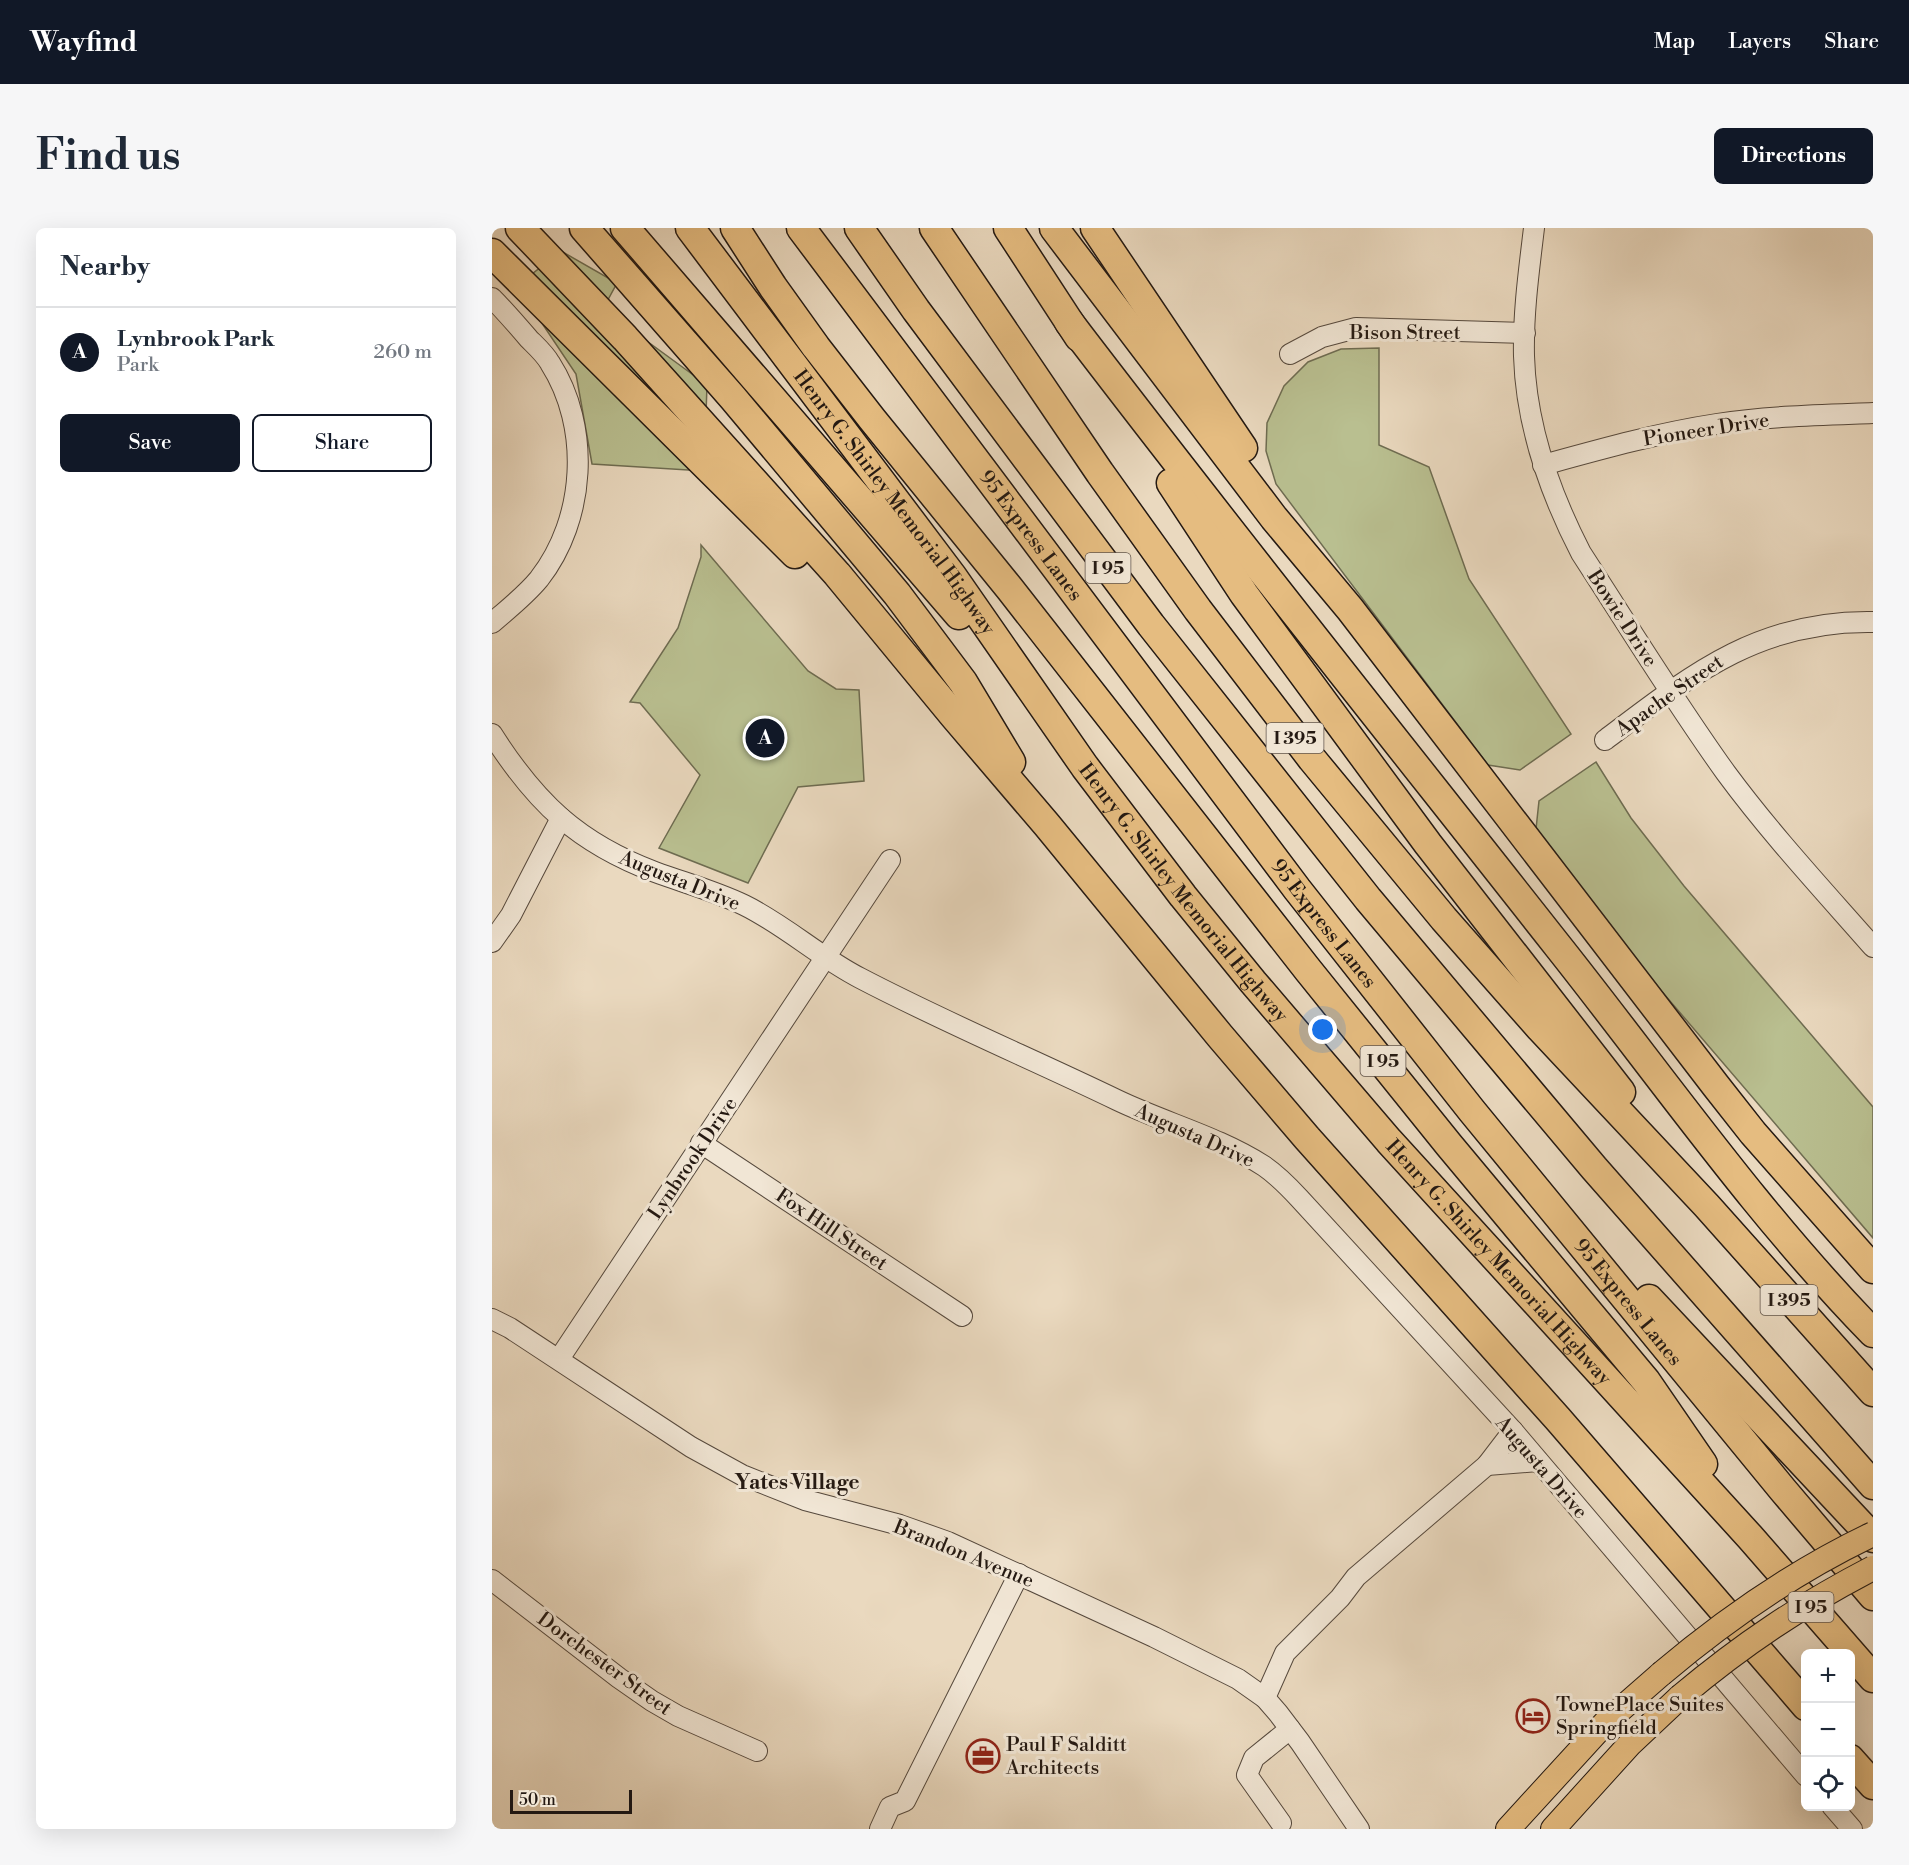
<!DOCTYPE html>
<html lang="en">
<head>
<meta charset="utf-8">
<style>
	:root { --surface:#fff; --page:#f6f6f7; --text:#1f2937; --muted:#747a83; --line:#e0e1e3; --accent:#111827 }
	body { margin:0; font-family:"Libre Bodoni",serif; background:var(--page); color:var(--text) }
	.controls { position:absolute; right:18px; bottom:18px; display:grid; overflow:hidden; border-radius:9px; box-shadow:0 6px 24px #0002 }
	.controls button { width:54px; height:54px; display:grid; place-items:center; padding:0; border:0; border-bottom:2px solid var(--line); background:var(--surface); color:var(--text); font:30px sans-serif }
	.scale { position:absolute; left:18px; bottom:15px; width:122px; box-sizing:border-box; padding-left:6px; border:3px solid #241912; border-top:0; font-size:16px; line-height:21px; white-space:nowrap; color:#241912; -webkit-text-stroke:4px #f1e6d5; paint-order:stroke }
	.you { position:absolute; left:831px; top:802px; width:21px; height:21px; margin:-15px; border:4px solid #fff; border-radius:50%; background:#1a73e8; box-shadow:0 0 0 9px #1a73e833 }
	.badge { display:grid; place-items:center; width:39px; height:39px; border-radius:50%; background:var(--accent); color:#fff; font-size:20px; font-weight:700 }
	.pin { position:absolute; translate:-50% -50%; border:3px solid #fff; box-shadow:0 2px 6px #0006 }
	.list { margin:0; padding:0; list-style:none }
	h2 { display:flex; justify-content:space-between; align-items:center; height:78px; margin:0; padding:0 24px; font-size:26px }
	h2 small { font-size:20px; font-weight:400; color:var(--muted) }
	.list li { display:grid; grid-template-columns:39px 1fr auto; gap:18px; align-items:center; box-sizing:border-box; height:90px; padding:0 24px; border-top:2px solid var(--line) }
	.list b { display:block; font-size:22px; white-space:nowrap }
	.list p { margin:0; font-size:20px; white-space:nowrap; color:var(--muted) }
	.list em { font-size:20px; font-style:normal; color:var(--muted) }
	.actions { display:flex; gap:12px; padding:18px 24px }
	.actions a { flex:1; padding:14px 0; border:2px solid var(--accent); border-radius:9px; text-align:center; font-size:21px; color:var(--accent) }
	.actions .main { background:var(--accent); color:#fff }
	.icon { flex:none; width:33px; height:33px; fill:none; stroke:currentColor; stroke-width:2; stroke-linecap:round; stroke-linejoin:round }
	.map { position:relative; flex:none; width:1381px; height:1601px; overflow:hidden; border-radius:9px }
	header { display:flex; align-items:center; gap:36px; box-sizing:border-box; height:84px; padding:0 30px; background:var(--accent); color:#fff }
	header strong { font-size:28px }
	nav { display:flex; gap:33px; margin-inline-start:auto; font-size:21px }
	.intro { display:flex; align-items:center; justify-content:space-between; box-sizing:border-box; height:144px; padding:0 36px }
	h1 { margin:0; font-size:42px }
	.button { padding:15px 27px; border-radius:9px; background:var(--accent); color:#fff; font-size:21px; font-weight:700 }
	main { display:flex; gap:36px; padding:0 36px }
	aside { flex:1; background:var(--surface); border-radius:9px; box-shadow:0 6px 24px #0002 }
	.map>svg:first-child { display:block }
	.green { fill:#b9bf90; stroke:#6e6c51; stroke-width:1.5 }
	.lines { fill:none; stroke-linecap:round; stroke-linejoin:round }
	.minor-casing { stroke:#56493d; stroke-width:22 }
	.major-casing { stroke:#241912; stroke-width:26 }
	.highway-casing { stroke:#241912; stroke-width:31 }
	.minor { stroke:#f1e6d5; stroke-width:20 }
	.major { stroke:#e5bc80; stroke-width:24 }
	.highway { stroke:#e5bc80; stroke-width:28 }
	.major-bridge-casing { stroke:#241912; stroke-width:26; stroke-linecap:butt }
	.major-bridge { stroke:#e5bc80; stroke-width:24 }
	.labels { text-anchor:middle; stroke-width:6; stroke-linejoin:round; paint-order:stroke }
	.shield { fill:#f1e6d5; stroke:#62564c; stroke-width:1.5 }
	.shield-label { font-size:18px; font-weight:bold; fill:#241912 }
	.street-label { font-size:20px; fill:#241912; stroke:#f1e6d5 }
	.poi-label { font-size:20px; fill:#241912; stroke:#f1e6d5; text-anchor:start }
	.neighbourhood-label { font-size:21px; font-weight:bold; fill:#241912; stroke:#f1e6d5 }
</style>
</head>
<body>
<header>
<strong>Wayfind</strong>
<nav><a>Map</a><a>Layers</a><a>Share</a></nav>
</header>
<div class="intro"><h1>Find us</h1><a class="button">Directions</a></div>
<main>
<aside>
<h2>Nearby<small></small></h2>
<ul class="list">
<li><span class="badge">A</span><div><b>Lynbrook Park</b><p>Park</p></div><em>260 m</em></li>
</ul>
<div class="actions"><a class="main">Save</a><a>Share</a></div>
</aside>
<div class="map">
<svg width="1381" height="1601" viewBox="0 0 1381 1601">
	<rect width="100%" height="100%" fill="#ead9bf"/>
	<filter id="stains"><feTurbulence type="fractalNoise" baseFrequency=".00333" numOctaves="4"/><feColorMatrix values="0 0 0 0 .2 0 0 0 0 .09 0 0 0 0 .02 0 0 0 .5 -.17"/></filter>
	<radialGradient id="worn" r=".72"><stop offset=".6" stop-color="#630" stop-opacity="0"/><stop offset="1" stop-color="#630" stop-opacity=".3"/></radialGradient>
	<g class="green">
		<path d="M 69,23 L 125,55 L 111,81 L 215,157 L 212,243 L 100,236 L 84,146 L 25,58 Z"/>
		<path d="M 849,121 L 887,120 L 887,217 L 937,239 L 977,351 L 1079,506 L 1028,542 L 996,537 L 784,256 L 774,223 L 775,195 L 792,158 L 816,134 Z"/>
		<path d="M 209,317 L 316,443 L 344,461 L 367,462 L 372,553 L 306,559 L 256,655 L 167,620 L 208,547 L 148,475 L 138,474 L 186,400 L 209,329 Z"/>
		<path d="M 1104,534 L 1139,590 L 1192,658 L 1381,879 L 1381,1010 L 1142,731 L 1044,601 L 1047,573 Z"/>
	</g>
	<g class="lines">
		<g class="minor-casing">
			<g id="minor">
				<path d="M 1042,0 C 1037,42 1031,85 1032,128 C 1034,197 1058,265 1089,325 C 1137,399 1183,474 1234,545 C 1279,606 1331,662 1381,719"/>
				<path d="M 0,70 C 13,83 25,97 37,111 C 44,118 53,126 58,135 C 99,199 94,291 47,351 C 33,368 16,381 0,395"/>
				<path d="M 798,126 L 830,109 L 864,100 L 1033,105"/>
				<path d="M 1051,237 C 1109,221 1166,205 1225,196 C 1277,188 1329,187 1381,185"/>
				<path d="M 0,506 C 44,575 86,615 163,644 C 193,655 223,663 252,677 C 293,697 327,729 368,750 C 452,794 540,831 625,872 C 673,895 727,909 772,938 C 785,947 796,958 807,970 L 1021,1203 L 1314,1548"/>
				<path d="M 1113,512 C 1200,446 1267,392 1381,394"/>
				<path d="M 0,714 L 19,687 L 69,590"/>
				<path d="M 209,915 L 470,1088"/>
				<path d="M 0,1091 L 18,1100 L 199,1219 L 250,1247 L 313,1272 L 408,1297 L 456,1314 L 662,1409 L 746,1451 L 773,1470 L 786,1485 L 808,1514 L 867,1601"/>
				<path d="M 67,1131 L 398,632"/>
				<path d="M 995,1237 L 1046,1233"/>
				<path d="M 0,1352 L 127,1450 L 160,1473 L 186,1488 L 265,1523"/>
				<path d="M 773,1470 L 793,1425 L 848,1370 L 864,1349 L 995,1237 L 1021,1203"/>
				<path d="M 1340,1578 L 1360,1601"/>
				<path d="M 789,1595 L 755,1547 L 762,1530 L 798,1501"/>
				<path d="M 388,1601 L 398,1579 L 413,1573 L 527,1346"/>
			</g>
		</g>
		<g class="major-casing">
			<g id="major">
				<path d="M 1016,1601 L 1113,1495 L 1169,1446"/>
				<path d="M 1061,1601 L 1138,1516 L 1188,1469"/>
			</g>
		</g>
		<g class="highway-casing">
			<g id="highway">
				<path d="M 28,0 L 133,110 L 345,346 L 462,488 L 555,597 L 728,808 L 815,910 L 1066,1191 L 1314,1478"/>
				<path d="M 92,0 L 241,170 L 405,366 L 471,454 L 519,534"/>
				<path d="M 133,0 L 467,387"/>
				<path id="s1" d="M 198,0 L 461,349 L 593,539 L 691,668 L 761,754 L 897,913 L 1258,1309 L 1381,1450"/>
				<path d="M 243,0 L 281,59 L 324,119 L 380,191 L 518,361 L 816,742 L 957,917 L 1154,1153 L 1211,1236"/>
				<path id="s2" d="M 309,0 L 805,661 L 980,883 L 1291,1262 L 1381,1368"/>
				<path d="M 367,0 L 424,82 L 659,397 L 876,671 L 1102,940 L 1381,1257"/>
				<path d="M 442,0 L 608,245 L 706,382 L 820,531 L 952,691 L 1048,800 L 1215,978 L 1381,1164"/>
				<path d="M 516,0 L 587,109"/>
				<path d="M 562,0 L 782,290 L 858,381 L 1224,858 L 1261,905 L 1381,1041"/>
				<path d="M 603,0 L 751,220"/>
				<path d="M 0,25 L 303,326"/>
				<path d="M 577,94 C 737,304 902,510 1065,717 C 1169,848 1264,985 1381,1105"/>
				<path d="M 679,255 L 752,366 L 936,616 L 1129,864"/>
				<path d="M 1157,1071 L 1381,1310"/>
				<path d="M 1358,1531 L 1381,1557"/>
			</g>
		</g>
		<use href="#minor" class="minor"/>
		<use href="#major" class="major"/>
		<use href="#highway" class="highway"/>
		<g class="major-bridge-casing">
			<g id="major-bridge">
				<path d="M 1169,1446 C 1234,1391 1303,1343 1381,1306"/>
				<path d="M 1188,1469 C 1251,1416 1308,1378 1381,1340"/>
			</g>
		</g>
		<use href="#major-bridge" class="major-bridge"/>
	</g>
	<defs>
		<g id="hotel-ring" transform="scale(1.725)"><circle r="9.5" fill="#f1e6d5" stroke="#8f2418" stroke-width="1.5"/><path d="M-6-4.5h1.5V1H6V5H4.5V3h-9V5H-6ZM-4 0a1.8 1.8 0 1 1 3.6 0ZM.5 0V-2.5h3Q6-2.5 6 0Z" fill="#8f2418"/></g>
		<g id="office-ring" transform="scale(1.725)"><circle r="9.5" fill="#f1e6d5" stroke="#8f2418" stroke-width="1.5"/><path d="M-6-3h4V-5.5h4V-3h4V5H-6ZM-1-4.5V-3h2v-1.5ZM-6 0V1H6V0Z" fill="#8f2418"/></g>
	</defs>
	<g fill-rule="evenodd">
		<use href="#hotel-ring" x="1041" y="1488"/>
		<use href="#office-ring" x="491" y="1528"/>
	</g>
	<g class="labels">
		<g class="shield">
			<rect x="593.5" y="325" width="45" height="30" rx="4.5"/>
			<rect x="774.5" y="495" width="57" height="30" rx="4.5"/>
			<rect x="868.5" y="818" width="45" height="30" rx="4.5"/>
			<rect x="1268.5" y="1057" width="57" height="30" rx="4.5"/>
			<rect x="1296.5" y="1364" width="45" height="30" rx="4.5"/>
		</g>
		<g class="shield-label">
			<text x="616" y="346">I 95</text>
			<text x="803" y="516">I 395</text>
			<text x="891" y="839">I 95</text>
			<text x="1297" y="1078">I 395</text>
			<text x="1319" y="1385">I 95</text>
		</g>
		<g class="street-label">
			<text x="913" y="111">Bison Street</text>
			<text transform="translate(1214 201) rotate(-9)" y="7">Pioneer Drive</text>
			<text dy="7" stroke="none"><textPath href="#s1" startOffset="342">Henry G. Shirley Memorial Highway</textPath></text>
			<text dy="7" stroke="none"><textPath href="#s2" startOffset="384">95 Express Lanes</textPath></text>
			<text transform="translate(1131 390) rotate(57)" y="7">Bowie Drive</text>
			<text transform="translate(1177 467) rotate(-35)" y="7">Apache Street</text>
			<text transform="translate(188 652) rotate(22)" y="7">Augusta Drive</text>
			<text dy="7" stroke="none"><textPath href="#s1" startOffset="828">Henry G. Shirley Memorial Highway</textPath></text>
			<text dy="7" stroke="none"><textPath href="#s2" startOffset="870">95 Express Lanes</textPath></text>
			<text transform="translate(703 907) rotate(24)" y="7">Augusta Drive</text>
			<text transform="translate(200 930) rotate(-56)" y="7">Lynbrook Drive</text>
			<text transform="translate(340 1001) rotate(34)" y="7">Fox Hill Street</text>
			<text dy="7" stroke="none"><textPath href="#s1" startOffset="1314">Henry G. Shirley Memorial Highway</textPath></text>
			<text dy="7" stroke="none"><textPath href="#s2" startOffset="1356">95 Express Lanes</textPath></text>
			<text transform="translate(1050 1239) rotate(49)" y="7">Augusta Drive</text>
			<text transform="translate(472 1325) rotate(22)" y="7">Brandon Avenue</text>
			<text transform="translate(113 1435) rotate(36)" y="7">Dorchester Street</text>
		</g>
		<g class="poi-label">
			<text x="1064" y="1483">TownePlace Suites<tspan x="1064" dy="23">Springfield</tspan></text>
			<text x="514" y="1523">Paul F Salditt<tspan x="514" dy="23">Architects</tspan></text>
		</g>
		<g class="neighbourhood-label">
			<text x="305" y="1261">Yates Village</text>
		</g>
	</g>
	<rect width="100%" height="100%" filter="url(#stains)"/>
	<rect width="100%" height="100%" fill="url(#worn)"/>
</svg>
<div class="controls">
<button>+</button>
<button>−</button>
<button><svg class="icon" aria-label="locate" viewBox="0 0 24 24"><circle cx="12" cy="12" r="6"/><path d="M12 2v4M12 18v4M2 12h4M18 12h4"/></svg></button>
</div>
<div class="scale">50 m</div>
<div class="you"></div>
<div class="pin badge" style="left:273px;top:510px">A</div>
</div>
</main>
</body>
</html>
